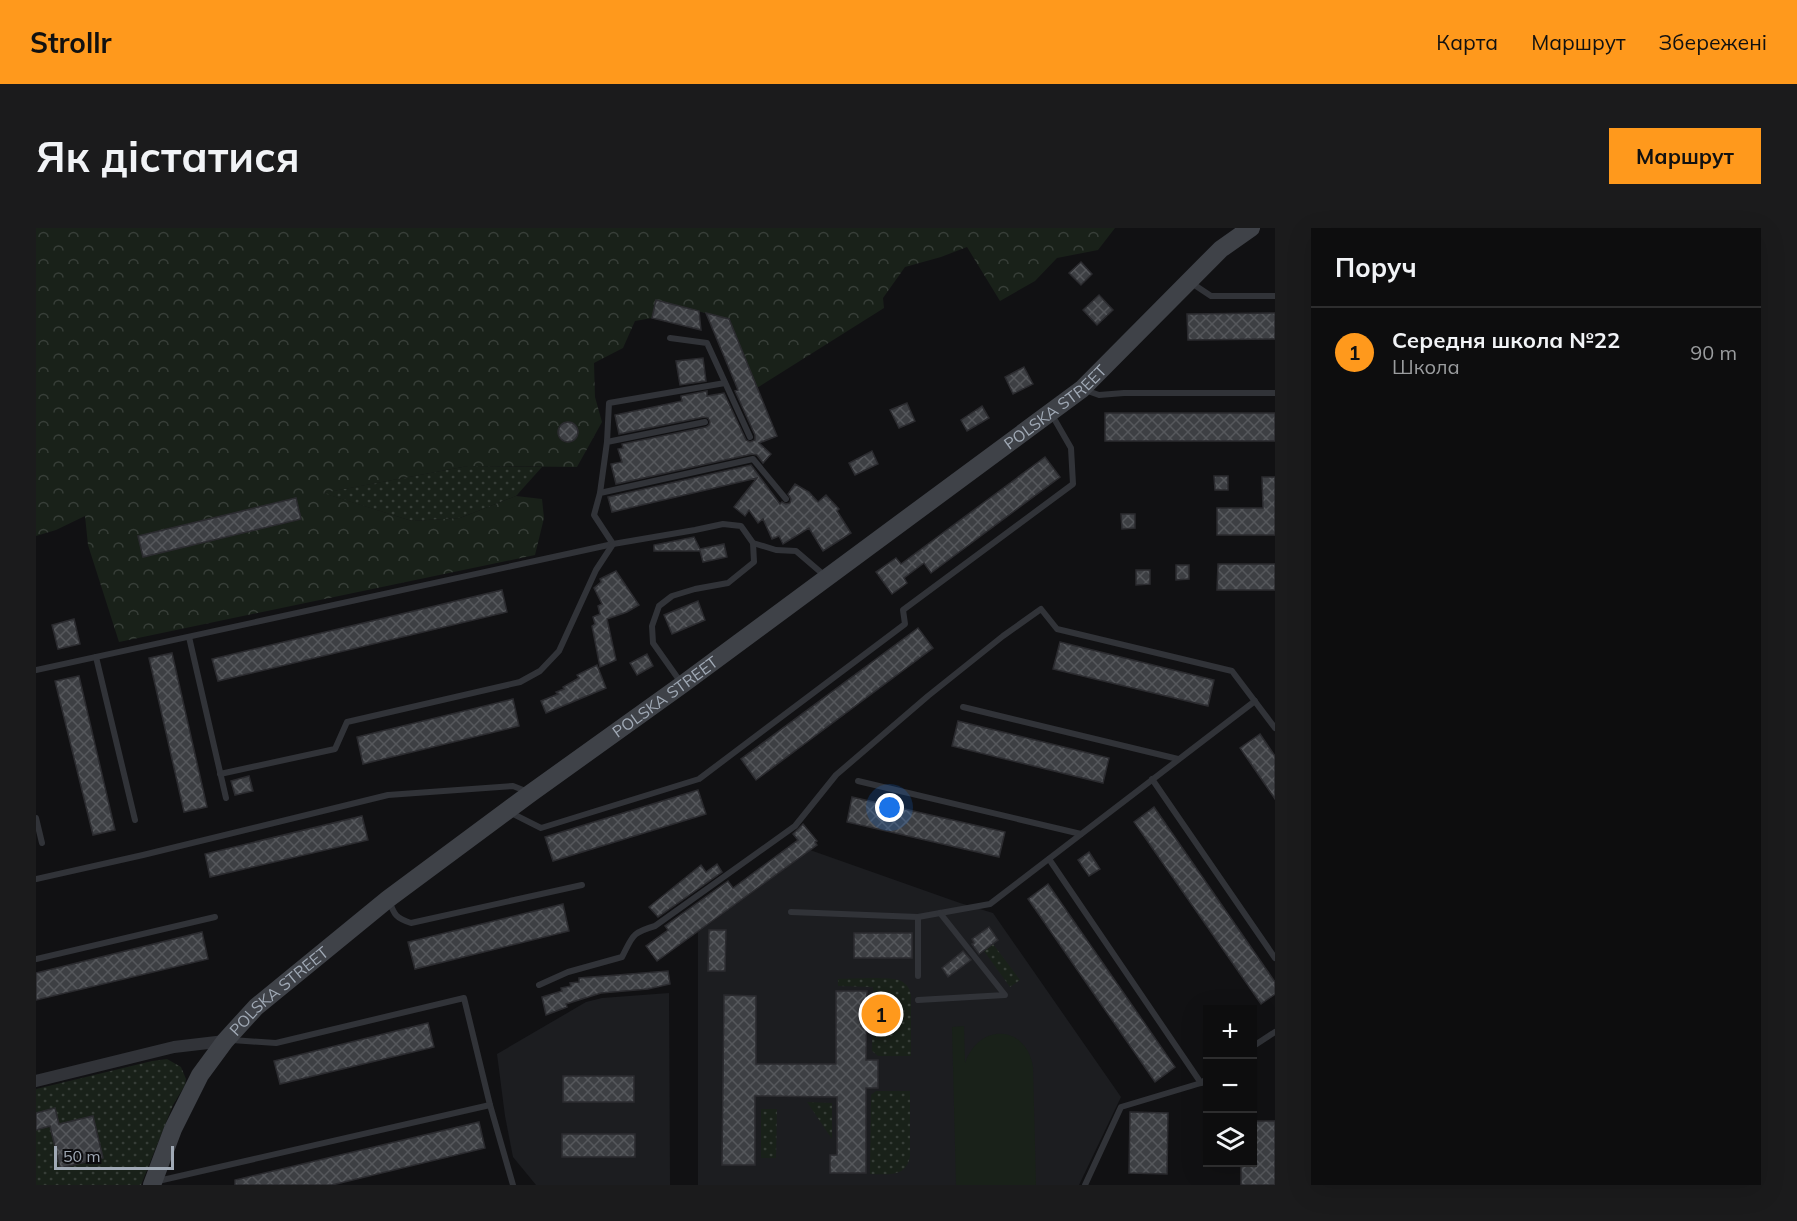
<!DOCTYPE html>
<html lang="uk">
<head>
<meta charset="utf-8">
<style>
	:root { --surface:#0d0d0e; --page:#1b1b1c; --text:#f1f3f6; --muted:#9a9c9e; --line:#2d2d2e; --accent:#ff991c }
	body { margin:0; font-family:Mulish,sans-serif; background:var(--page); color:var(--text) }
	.controls { position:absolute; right:18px; bottom:18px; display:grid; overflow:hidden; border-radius:0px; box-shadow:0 6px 24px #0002 }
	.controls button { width:54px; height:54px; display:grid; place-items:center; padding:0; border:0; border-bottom:2px solid var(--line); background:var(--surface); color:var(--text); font:30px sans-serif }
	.scale { position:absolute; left:18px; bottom:15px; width:120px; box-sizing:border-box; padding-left:6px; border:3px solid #a0a9b5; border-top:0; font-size:16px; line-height:21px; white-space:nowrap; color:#a0a9b5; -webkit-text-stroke:4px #0c0c0e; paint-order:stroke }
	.you { position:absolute; left:854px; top:580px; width:21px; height:21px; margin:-15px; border:4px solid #fff; border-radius:50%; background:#1a73e8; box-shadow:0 0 0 9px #1a73e833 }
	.badge { display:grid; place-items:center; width:39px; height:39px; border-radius:50%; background:var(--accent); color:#111; font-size:20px; font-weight:700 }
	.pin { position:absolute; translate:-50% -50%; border:3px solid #fff; box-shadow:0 2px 6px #0006 }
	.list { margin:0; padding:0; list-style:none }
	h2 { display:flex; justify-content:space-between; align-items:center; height:78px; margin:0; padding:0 24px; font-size:26px }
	h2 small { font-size:20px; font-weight:400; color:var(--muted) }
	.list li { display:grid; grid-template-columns:39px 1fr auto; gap:18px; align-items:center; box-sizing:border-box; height:90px; padding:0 24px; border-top:2px solid var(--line) }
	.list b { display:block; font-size:22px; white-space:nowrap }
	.list p { margin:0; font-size:20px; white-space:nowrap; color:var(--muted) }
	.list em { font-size:20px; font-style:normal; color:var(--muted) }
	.icon { flex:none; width:33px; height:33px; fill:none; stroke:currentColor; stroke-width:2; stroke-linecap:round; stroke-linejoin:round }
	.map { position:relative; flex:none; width:1239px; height:957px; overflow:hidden; border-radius:0px }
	header { display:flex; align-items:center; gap:36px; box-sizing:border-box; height:84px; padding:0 30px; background:var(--accent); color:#111 }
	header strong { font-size:28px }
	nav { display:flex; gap:33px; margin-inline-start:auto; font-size:21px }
	.intro { display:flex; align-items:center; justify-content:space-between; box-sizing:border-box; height:144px; padding:0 36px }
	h1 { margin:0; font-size:42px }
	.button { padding:15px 27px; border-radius:0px; background:var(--accent); color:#111; font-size:21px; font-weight:700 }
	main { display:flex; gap:36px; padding:0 36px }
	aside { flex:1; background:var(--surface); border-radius:0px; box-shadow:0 6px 24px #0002 }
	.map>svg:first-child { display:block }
	.built { fill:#1c1d20 }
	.grass { fill:url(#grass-dots) }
	.forest { fill:url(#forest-crowns) }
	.pitch { fill:#192119 }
	.building { fill:url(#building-cross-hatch); stroke:#2b2b2f; stroke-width:1.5 }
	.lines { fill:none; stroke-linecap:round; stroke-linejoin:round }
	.lane { stroke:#313338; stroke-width:6 }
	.street { stroke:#313338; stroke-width:12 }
	.secondary { stroke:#3f4248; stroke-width:18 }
	.labels { text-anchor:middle; stroke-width:4.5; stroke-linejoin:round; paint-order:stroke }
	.street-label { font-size:16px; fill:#a0a9b5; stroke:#0c0c0e }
</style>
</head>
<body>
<header>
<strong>Strollr</strong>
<nav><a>Карта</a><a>Маршрут</a><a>Збережені</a></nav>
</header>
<div class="intro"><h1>Як дістатися</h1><a class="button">Маршрут</a></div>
<main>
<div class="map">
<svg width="1239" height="957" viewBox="0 0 1239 957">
	<defs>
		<pattern id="grass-dots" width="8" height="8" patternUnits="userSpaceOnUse" patternTransform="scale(1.5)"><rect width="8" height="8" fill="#192119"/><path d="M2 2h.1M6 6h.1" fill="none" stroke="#373e38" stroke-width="1.8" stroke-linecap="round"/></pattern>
		<pattern id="forest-crowns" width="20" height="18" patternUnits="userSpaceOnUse" patternTransform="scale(1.5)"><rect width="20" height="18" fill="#192119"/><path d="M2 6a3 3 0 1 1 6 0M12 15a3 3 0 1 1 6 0" fill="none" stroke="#373e38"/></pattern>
		<pattern id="building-cross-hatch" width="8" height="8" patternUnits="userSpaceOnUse" patternTransform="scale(1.5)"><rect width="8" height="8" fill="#3d3f43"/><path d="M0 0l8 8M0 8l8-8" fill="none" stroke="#56585c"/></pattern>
	</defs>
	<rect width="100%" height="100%" fill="#111113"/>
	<g class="built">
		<path d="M 774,622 L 924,675 L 957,685 L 1085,869 L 1043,957 L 662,957 L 662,704 Z"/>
		<path d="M 633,765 L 634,957 L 500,957 L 477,929 L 469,888 L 461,826 L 550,774 L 566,770 Z"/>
	</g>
	<g class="grass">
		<path d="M 432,238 L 506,239 L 480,268 L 424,290 L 376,293 L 286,265 Z"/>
		<path d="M 957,716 L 984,752 L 974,759 L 948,723 Z"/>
		<path d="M 802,751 C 816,751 853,748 865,753 C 871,756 874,761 875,768 L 875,828 L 842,828 L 836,823 L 837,759 L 802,758 Z"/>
		<path d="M 131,831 L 145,839 L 150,851 L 149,857 L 137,877 L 105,957 L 0,957 L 0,861 L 116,833 Z"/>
		<path d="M 840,863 L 874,863 L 874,928 C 870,950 852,946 834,946 L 835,867 Z"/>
		<path d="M 771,874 L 796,875 L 796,911 Z"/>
		<path d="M 725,881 L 741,881 L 740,930 L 725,930 Z"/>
	</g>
	<path class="forest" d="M 0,0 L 1079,0 L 1062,22 L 1021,30 L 999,53 L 964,73 L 931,19 L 905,29 L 869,39 L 847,70 L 848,80 L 721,160 L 693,91 L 621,73 L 616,90 L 599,93 L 587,120 L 558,135 L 559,169 L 566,194 L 541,239 L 432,238 L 287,265 L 376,293 L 424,290 L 480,268 L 506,271 L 508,290 L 499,327 L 83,414 L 52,317 L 49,288 L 20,302 L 0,308 Z"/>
	<path class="pitch" d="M 928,798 L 929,835 C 943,795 990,796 997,839 L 1000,957 L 920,957 L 916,799 Z"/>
	<g class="building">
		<path d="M 1045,34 L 1056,46 L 1045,57 L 1033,45 Z"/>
		<path d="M 1063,67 L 1077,82 L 1061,97 L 1047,82 Z"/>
		<path d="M 620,72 L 663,83 L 665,102 L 616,90 Z"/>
		<path d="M 670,85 L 693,91 L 741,208 L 723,215 L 735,226 L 727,235 L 721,227 L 716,226 L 580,256 L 575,236 L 586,234 L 582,221 L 587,220 L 586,216 L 670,199 L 673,197 L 674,194 L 672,190 L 668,189 L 583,206 L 579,187 L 646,173 L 645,168 L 671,163 L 671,168 L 688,165 L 710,212 L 714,214 L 719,212 L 719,207 L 699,163 L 702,162 Z"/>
		<path d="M 1239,85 L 1239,111 L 1152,112 L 1151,86 Z"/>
		<path d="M 667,130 L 670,153 L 644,157 L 640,133 Z"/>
		<path d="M 988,139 L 997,156 L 977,166 L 969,149 Z"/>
		<path d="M 871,175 L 879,193 L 863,200 L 854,182 Z"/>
		<path d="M 946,178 L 953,190 L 931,203 L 925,192 Z"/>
		<rect x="1069" y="185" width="170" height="28"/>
		<circle cx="532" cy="204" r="10"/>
		<path d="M 836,223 L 842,236 L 819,247 L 813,235 Z"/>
		<path d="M 1009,229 L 1024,249 L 895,345 L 888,335 L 868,350 L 871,355 L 856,366 L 840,344 L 860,330 L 865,336 Z"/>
		<path d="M 715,237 L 744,276 L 746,274 L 750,276 L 754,275 L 755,271 L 752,266 L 759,256 L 773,264 L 782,274 L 790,267 L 803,281 L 801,283 L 815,305 L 787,323 L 773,300 L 747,316 L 743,308 L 736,311 L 727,291 L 722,295 L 713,282 L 709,288 L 698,279 L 721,250 L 576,284 L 572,269 Z"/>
		<path d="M 1178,248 L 1192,248 L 1192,262 L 1179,262 Z"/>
		<path d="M 1226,249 L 1239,249 L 1239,307 L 1181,307 L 1181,280 L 1227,280 Z"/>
		<path d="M 260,270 L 265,291 L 107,329 L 102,308 Z"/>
		<path d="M 1085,286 L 1099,286 L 1099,300 L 1086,301 Z"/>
		<path d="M 658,309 L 664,321 L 688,316 L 691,329 L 667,334 L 664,323 L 618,323 L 618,317 Z"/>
		<path d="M 1182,336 L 1239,336 L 1239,362 L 1181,362 Z"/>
		<path d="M 1140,337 L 1153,337 L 1153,351 L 1140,352 Z"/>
		<path d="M 1100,342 L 1114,342 L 1114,356 L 1100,357 Z"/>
		<path d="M 580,343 L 603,377 L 591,384 L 571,391 L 580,432 L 564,439 L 556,398 L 559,396 L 557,389 L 564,386 L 562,378 L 566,376 L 558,360 L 565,354 L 564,351 Z"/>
		<path d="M 466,362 L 471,384 L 182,453 L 176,431 Z"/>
		<path d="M 662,373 L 669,392 L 636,406 L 628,387 Z"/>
		<path d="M 38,391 L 44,416 L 22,421 L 16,397 Z"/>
		<path d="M 882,400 L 897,420 L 720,552 L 705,531 Z"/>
		<path d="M 1024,414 L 1178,452 L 1172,478 L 1017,441 Z"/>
		<path d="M 136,425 L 171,579 L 148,584 L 113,430 Z"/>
		<path d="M 611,426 L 617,438 L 601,447 L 594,435 Z"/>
		<path d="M 561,437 L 570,460 L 510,485 L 505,473 L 522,466 L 520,464 L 528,461 L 527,459 L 543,450 L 541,447 Z"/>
		<path d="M 43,448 L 79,602 L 57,607 L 19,453 Z"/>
		<path d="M 477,471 L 483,498 L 327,536 L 321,509 Z"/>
		<path d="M 922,493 L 1073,530 L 1067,555 L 916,518 Z"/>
		<path d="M 1224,506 L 1239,528 L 1239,571 L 1204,520 Z"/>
		<path d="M 213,548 L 217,563 L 199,567 L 195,553 Z"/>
		<path d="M 662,562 L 670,586 L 517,633 L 509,609 Z"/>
		<path d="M 816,569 L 969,604 L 963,629 L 811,594 Z"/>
		<path d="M 1118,579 L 1239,754 L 1239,766 L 1225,776 L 1098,594 Z"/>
		<path d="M 326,588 L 332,612 L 174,649 L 169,626 Z"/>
		<path d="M 767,596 L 781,613 L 779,614 L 781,617 L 621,733 L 610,718 L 632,702 L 629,698 L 692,653 L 697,660 L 762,612 L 757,606 Z"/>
		<path d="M 1053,624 L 1064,641 L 1053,648 L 1042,632 Z"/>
		<path d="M 681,636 L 686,644 L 622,689 L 613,679 L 665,637 L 670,644 Z"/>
		<path d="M 1012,656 L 1139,839 L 1119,854 L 992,671 Z"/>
		<path d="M 527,676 L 533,703 L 379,741 L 372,714 Z"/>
		<path d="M 953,699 L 962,712 L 943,726 L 936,716 L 938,715 L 936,711 Z"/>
		<path d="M 673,702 L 690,702 L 689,743 L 672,743 Z"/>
		<path d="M 166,704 L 172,731 L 0,772 L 0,745 Z"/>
		<rect x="818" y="705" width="58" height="25"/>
		<path d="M 927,723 L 935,732 L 912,749 L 906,740 Z"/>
		<path d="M 632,743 L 634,756 L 612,761 L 565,765 L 530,776 L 531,779 L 510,787 L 506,769 L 526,763 L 525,760 L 535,758 L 534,755 L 543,754 L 543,750 Z"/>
		<path d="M 800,763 L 831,763 L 830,832 L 842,832 L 842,860 L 830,860 L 830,945 L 794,945 L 794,927 L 801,927 L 801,869 L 719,868 L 719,937 L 686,937 L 688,767 L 720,768 L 720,836 L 800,836 Z"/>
		<path d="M 392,795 L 398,819 L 244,856 L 238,833 Z"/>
		<rect x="527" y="848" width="71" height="26"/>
		<path d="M 19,880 L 23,896 L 57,888 L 67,930 L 24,940 L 14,898 L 0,902 L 0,885 Z"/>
		<path d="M 1094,884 L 1132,885 L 1131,946 L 1093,945 Z"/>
		<path d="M 1216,893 L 1239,893 L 1239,957 L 1205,957 L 1205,934 L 1216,934 Z"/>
		<path d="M 443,894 L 449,920 L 296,957 L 199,957 L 199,952 Z"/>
		<rect x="526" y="906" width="73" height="23"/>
	</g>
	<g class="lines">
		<g class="lane">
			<path d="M 1154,54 L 1175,68 L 1239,68"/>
			<path d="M 634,110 L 671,115 L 714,209"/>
			<path d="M 1049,162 L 1063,167 L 1088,165 L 1239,165"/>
			<path d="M 571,214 L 573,175 L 689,155"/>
			<path d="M 564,265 L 571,214 L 669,194"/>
			<path d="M 717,315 L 740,322 L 760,323 L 788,347"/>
			<path d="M 153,409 L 190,570"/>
			<path d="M 60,429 L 99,592"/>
			<path d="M 0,442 L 577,316"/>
			<path d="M 646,456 L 617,415 L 616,398 L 623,378 L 636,368 L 659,361 L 692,355 L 718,334 L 717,315 L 705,298 L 687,296 L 659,302 L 577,316 L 558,287 L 564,265 L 717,231 L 750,271"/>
			<path d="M 927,479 L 1142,531"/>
			<path d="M 184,546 L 299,521 L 311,494 L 484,454 L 504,443 L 523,423 L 560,342 L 577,316"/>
			<path d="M 1116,551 L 1239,730"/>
			<path d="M 822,553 L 1045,606"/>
			<path d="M 473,584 L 505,600 L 663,551 L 869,396 L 867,382 L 1037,256 L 1035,220 L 1016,187"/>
			<path d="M 0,590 L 6,615"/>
			<path d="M 1013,631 L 1165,855"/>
			<path d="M 0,651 L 107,627 L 352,567 L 477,558 L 492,564"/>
			<path d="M 353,672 C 358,687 360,690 375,695 L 546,657"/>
			<path d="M 755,684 L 882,689 L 954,676 L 1219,473"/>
			<path d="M 882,689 L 882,748"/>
			<path d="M 0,731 L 179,689"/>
			<path d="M 503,757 L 532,744 L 586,729 C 597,708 595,705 619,698 L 759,598 L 800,547 L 892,468 L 967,408 L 1005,381 L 1021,401 L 1196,443 L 1239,500"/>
			<path d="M 882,772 L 969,767 L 904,685"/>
			<path d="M 196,812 L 240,815 L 428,770 L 454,877 L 477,957"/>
			<path d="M 1216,819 L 1239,804"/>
			<path d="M 122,953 L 454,877"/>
			<path d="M 1049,957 L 1085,879 L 1165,855 L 1172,850"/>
		</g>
		<path class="street" d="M 0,853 L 138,819 L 189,813"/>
		<path class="secondary" id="s1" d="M 116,957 L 137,901 L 164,847 L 189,813 L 220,779 L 352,671 L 495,565 L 647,456 L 1046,161 L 1185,21 L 1215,0"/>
	</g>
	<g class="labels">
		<g class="street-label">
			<text dy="6" stroke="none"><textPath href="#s1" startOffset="1208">POLSKA STREET</textPath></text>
			<text dy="6" stroke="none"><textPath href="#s1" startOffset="722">POLSKA STREET</textPath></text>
			<text dy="6" stroke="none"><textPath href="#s1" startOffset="236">POLSKA STREET</textPath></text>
		</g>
	</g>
</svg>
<div class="controls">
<button>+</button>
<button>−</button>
<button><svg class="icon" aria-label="layers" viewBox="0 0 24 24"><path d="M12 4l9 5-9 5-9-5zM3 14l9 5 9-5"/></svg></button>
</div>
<div class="scale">50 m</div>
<div class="you"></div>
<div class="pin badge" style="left:845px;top:786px">1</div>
</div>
<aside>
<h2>Поруч<small></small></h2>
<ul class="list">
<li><span class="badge">1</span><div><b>Середня школа №22</b><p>Школа</p></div><em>90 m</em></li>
</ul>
</aside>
</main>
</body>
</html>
